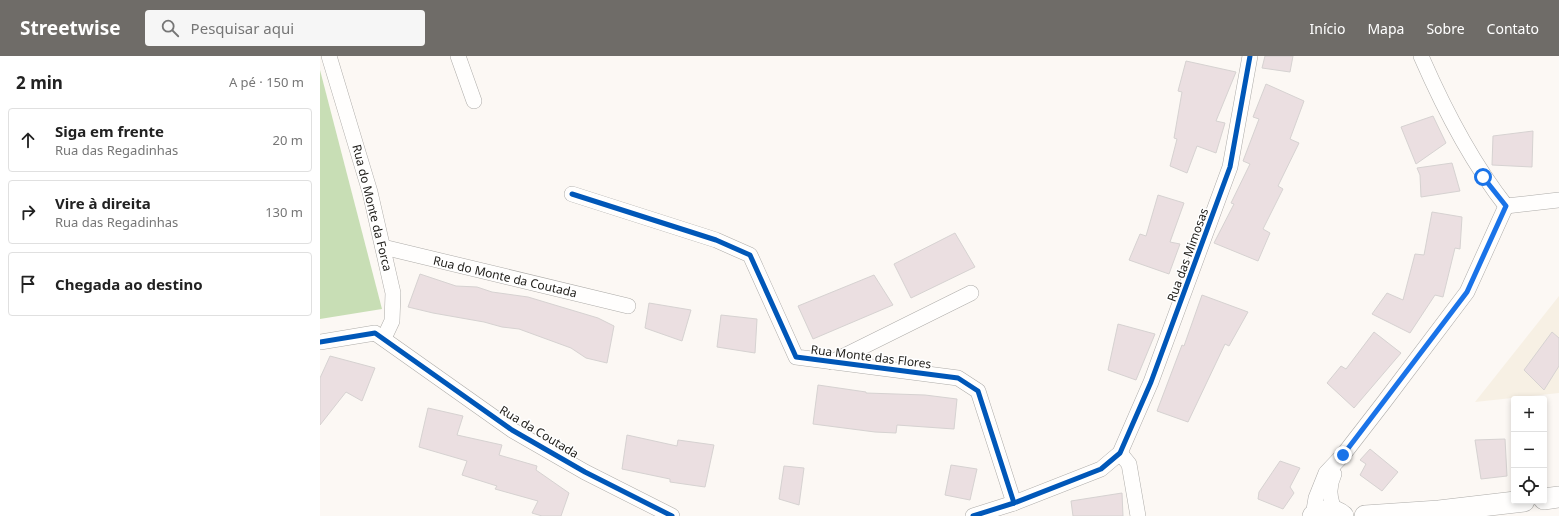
<!DOCTYPE html>
<html lang="pt">
<head>
<meta charset="utf-8">
<style>
	:root { --surface:#fff; --page:#f6f6f6; --text:#222; --muted:#767676; --line:#e0e0e0; --accent:#6f6c68 }
	body { margin:0; font-family:"Noto Sans",sans-serif; background:var(--page); color:var(--text) }
	.controls { position:absolute; right:12px; bottom:12px; display:grid; overflow:hidden; border-radius:4px; box-shadow:0 2px 6px #0003 }
	.controls button { width:36px; height:36px; display:grid; place-items:center; padding:0; border:0; border-bottom:1px solid var(--line); background:var(--surface); color:var(--text); font:20px sans-serif }
	.stop { position:absolute; width:12px; height:12px; margin:-9px; border:3px solid #1a73e8; border-radius:50%; background:#fff }
	.stop.end { background:#1a73e8; border-color:#fff; box-shadow:0 1px 4px #0008 }
	.list { margin:0; padding:0; list-style:none }
	h2 { display:flex; justify-content:space-between; align-items:center; height:52px; margin:0; padding:0 16px; font-size:17px }
	h2 small { font-size:13px; font-weight:400; color:var(--muted) }
	.list li { display:grid; grid-template-columns:26px 1fr auto; gap:12px; align-items:center; box-sizing:border-box; height:64px; margin:0 8px 8px; padding:0 8px; border:1px solid var(--line); border-radius:4px }
	.list b { display:block; font-size:15px; white-space:nowrap }
	.list p { margin:0; font-size:13px; white-space:nowrap; color:var(--muted) }
	.list em { font-size:13px; font-style:normal; color:var(--muted) }
	.icon { flex:none; width:22px; height:22px; fill:none; stroke:currentColor; stroke-width:2; stroke-linecap:round; stroke-linejoin:round }
	.map { position:relative; flex:none; width:1239px; height:460px; overflow:hidden }
	header { display:flex; align-items:center; gap:24px; box-sizing:border-box; height:56px; padding:0 20px; background:var(--accent); color:#fff }
	header strong { font-size:19px }
	nav { display:flex; gap:22px; margin-inline-start:auto; font-size:14px }
	.search { width:280px; height:36px; background:var(--page); display:flex; align-items:center; gap:10px; box-sizing:border-box; padding:0 14px; border-radius:4px; color:var(--muted); font-size:15px }
	main { display:flex }
	aside { flex:1; background:var(--surface) }
	.map>svg:first-child { display:block }
	.built { fill:#f7f0e4 }
	.forest { fill:#c8deb5 }
	.building { fill:#ebdfe1; stroke:#d6d2d1 }
	.lines { fill:none; stroke-linecap:round; stroke-linejoin:round }
	.minor-casing { stroke:#aeaca9; stroke-width:16 }
	.secondary-casing { stroke:#aeaca9; stroke-width:22 }
	.minor { stroke:#fffefd; stroke-width:15 }
	.secondary { stroke:#fffefd; stroke-width:21 }
	.cycleway-casing { stroke:#fff; stroke-width:8 }
	.cycleway { stroke:#0057b8; stroke-width:5 }
	.route { stroke:#1a73e8; stroke-width:5 }
	.labels { text-anchor:middle; stroke-width:3; stroke-linejoin:round; paint-order:stroke }
	.street-label { font-size:12px; fill:#23211d; stroke:#fff }
</style>
</head>
<body>
<header>
<strong>Streetwise</strong>
<div class="search"><svg class="icon" aria-label="search" viewBox="0 0 24 24"><circle cx="10" cy="10" r="6"/><path d="M15 15l6 6"/></svg>Pesquisar aqui</div>
<nav><a>Início</a><a>Mapa</a><a>Sobre</a><a>Contato</a></nav>
</header>
<main>
<aside>
<h2>2 min<small>A pé · 150 m</small></h2>
<ul class="list">
<li><svg class="icon" aria-label="ahead" viewBox="0 0 24 24"><path d="M12 20V5M6 11l6-6 6 6"/></svg><div><b>Siga em frente</b><p>Rua das Regadinhas</p></div><em>20 m</em></li>
<li><svg class="icon" aria-label="right" viewBox="0 0 24 24"><path d="M7 20v-9h11M14 6l5 5-5 5"/></svg><div><b>Vire à direita</b><p>Rua das Regadinhas</p></div><em>130 m</em></li>
<li><svg class="icon" aria-label="arrive" viewBox="0 0 24 24"><path d="M6 21V4h12l-3 4 3 4H6"/></svg><div><b>Chegada ao destino</b></div></li>
</ul>
</aside>
<div class="map">
<svg width="1239" height="460" viewBox="0 0 1239 460">
	<rect width="100%" height="100%" fill="#fcf8f4"/>
	<path class="built" d="M 1239,240 L 1239,337 L 1155,346 Z"/>
	<path class="forest" d="M 0,14 L 62,253 L 0,263 Z"/>
	<g class="building">
		<path d="M 945,0 L 973,0 L 970,16 L 942,12 Z"/>
		<path d="M 866,5 L 916,16 L 896,65 L 905,67 L 896,97 L 877,90 L 867,117 L 850,110 L 857,83 L 854,82 L 862,36 L 858,35 Z"/>
		<path d="M 946,28 L 984,45 L 970,83 L 979,87 L 958,130 L 963,133 L 943,173 L 950,177 L 938,205 L 894,187 L 914,148 L 911,147 L 930,108 L 923,105 L 939,63 L 933,61 Z"/>
		<path d="M 1113,60 L 1126,87 L 1096,108 L 1081,71 Z"/>
		<path d="M 1213,75 L 1212,111 L 1172,109 L 1173,80 Z"/>
		<path d="M 1132,107 L 1140,135 L 1101,141 L 1100,119 L 1097,112 Z"/>
		<path d="M 838,139 L 864,147 L 850,186 L 860,188 L 849,218 L 809,204 L 820,178 L 826,180 Z"/>
		<path d="M 1112,156 L 1142,161 L 1140,193 L 1135,192 L 1123,241 L 1115,239 L 1090,277 L 1052,258 L 1067,237 L 1083,244 L 1095,198 L 1104,199 Z"/>
		<path d="M 635,177 L 655,211 L 591,242 L 574,208 Z"/>
		<path d="M 100,218 L 136,230 L 157,231 L 172,236 L 208,241 L 278,262 L 294,270 L 287,307 L 266,302 L 251,292 L 199,273 L 182,271 L 164,266 L 113,257 L 88,251 Z"/>
		<path d="M 554,219 L 573,249 L 493,283 L 478,250 Z"/>
		<path d="M 882,239 L 928,256 L 909,290 L 905,288 L 868,366 L 837,355 L 862,289 L 864,290 Z"/>
		<path d="M 329,247 L 371,254 L 362,285 L 325,272 Z"/>
		<path d="M 401,259 L 437,263 L 435,297 L 397,291 Z"/>
		<path d="M 798,268 L 835,278 L 816,324 L 788,314 Z"/>
		<path d="M 1054,276 L 1081,297 L 1034,352 L 1007,327 L 1021,310 L 1026,313 Z"/>
		<path d="M 1232,276 L 1239,282 L 1239,310 L 1224,334 L 1204,314 Z"/>
		<path d="M 10,300 L 55,312 L 42,345 L 26,336 L 0,369 L 0,322 Z"/>
		<path d="M 498,329 L 546,336 L 546,337 L 605,339 L 637,343 L 634,373 L 577,369 L 576,377 L 555,376 L 493,368 Z"/>
		<path d="M 108,352 L 143,360 L 137,379 L 182,389 L 179,399 L 217,410 L 216,414 L 249,437 L 241,460 L 222,460 L 212,457 L 218,445 L 175,433 L 177,430 L 142,419 L 147,405 L 99,391 Z"/>
		<path d="M 307,379 L 357,390 L 358,384 L 394,389 L 385,431 L 350,426 L 350,423 L 302,413 Z"/>
		<path d="M 1185,383 L 1187,420 L 1161,423 L 1155,384 Z"/>
		<path d="M 1050,393 L 1078,416 L 1062,435 L 1040,419 L 1046,408 L 1040,404 Z"/>
		<path d="M 960,405 L 980,412 L 970,431 L 974,437 L 963,453 L 938,443 L 939,436 Z"/>
		<path d="M 631,409 L 657,413 L 650,444 L 625,439 Z"/>
		<path d="M 464,410 L 484,412 L 479,449 L 459,443 Z"/>
		<path d="M 802,437 L 803,460 L 753,460 L 751,445 Z"/>
	</g>
	<g class="lines">
		<g class="minor-casing">
			<g id="minor">
				<path d="M 9,0 L 50,136 L 73,237 L 72,265 L 64,282"/>
				<path d="M 138,0 L 154,45"/>
				<path d="M 1101,0 C 1124,53 1150,104 1186,150"/>
				<path d="M 252,138 L 396,184 L 430,199 L 476,301 L 638,322 L 658,335 L 694,447"/>
				<path d="M 1186,150 L 1239,144"/>
				<path d="M 63,191 L 308,250"/>
				<path d="M 0,286 L 55,277 L 192,374 L 265,416 L 352,460"/>
				<path d="M 512,306 L 651,237"/>
				<path d="M 800,397 L 809,408 L 818,460"/>
				<path d="M 1014,418 C 1008,431 1009,442 1015,455"/>
				<path d="M 653,460 L 694,447 L 781,413 L 800,397 L 831,326 L 910,111 L 930,0"/>
				<path d="M 993,460 L 996,442 L 1006,417 L 1023,399 L 1064,346 L 1147,236 L 1186,150"/>
			</g>
		</g>
		<g class="secondary-casing">
			<g id="secondary">
				<path d="M 1224,443 L 1239,441"/>
				<path d="M 993,460 C 1003,454 1014,452 1023,460"/>
				<path d="M 1045,460 L 1119,455 L 1204,445"/>
			</g>
		</g>
		<use href="#minor" class="minor"/>
		<use href="#secondary" class="secondary"/>
		<g class="cycleway-casing">
			<g id="cycleway">
				<path d="M 252,138 L 396,184 L 430,199 L 476,301 L 638,322 L 658,335 L 694,447"/>
				<path d="M 0,286 L 55,277 L 192,374 L 265,416 L 352,460"/>
				<path d="M 653,460 L 694,447 L 781,413 L 800,397 L 831,326 L 910,111 L 930,0"/>
			</g>
		</g>
		<use href="#cycleway" class="cycleway"/>
	</g>
	<g class="lines">
		<path class="route" d="M 1023,399 L 1147,236 L 1186,150 L 1163,121"/>
	</g>
	<g class="labels">
		<g class="street-label">
			<text transform="translate(52 152) rotate(76)" y="4">Rua do Monte da Forca</text>
			<text transform="translate(868 199) rotate(-70)" y="4">Rua das Mimosas</text>
			<text transform="translate(185 221) rotate(13)" y="4">Rua do Monte da Coutada</text>
			<text transform="translate(551 301) rotate(7)" y="4">Rua Monte das Flores</text>
			<text transform="translate(219 376) rotate(31)" y="4">Rua da Coutada</text>
		</g>
	</g>
</svg>
<div class="controls">
<button>+</button>
<button>−</button>
<button><svg class="icon" aria-label="locate" viewBox="0 0 24 24"><circle cx="12" cy="12" r="6"/><path d="M12 2v4M12 18v4M2 12h4M18 12h4"/></svg></button>
</div>
<div class="stop" style="left:1163px;top:121px"></div>
<div class="stop end" style="left:1023px;top:399px"></div>
</div>
</main>
</body>
</html>
